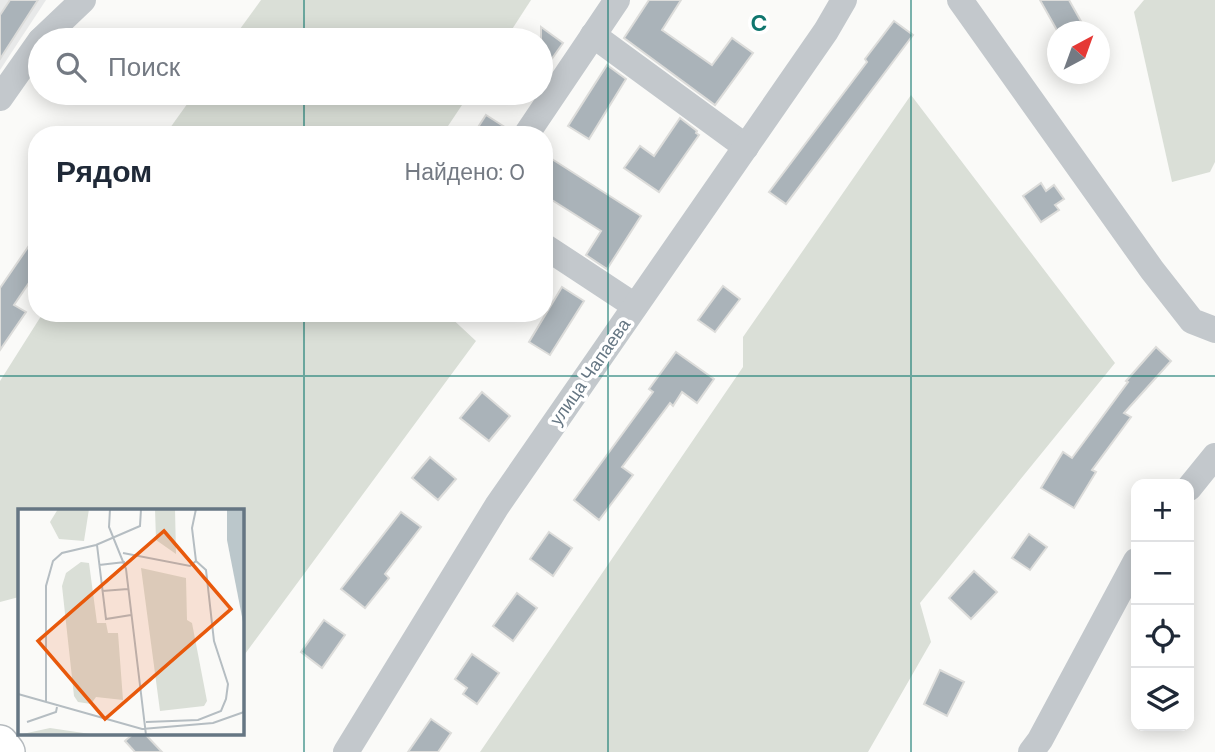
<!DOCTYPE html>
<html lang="ru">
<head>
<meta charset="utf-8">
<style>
	:root { --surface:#fff; --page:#f2f2f3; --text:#1f2937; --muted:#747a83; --line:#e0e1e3 }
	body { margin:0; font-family:"DM Sans",sans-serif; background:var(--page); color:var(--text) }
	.controls { position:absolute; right:21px; bottom:21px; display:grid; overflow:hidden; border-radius:14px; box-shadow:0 4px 18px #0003 }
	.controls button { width:63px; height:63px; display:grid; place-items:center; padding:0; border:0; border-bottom:2px solid var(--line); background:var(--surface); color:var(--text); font:35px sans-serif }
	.compass { position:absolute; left:1047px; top:21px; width:63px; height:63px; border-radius:50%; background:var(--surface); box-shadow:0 4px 18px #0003; rotate:41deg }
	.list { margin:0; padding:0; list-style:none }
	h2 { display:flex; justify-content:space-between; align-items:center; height:91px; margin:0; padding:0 28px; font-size:30px }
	h2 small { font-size:23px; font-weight:400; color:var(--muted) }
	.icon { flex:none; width:38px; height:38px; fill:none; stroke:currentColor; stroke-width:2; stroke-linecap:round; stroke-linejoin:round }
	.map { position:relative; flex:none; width:1215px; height:752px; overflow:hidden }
	.search { position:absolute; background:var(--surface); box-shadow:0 4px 18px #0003; left:28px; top:28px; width:525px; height:77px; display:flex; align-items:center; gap:18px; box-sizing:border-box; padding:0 24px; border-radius:38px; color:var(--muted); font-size:26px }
	.panel { position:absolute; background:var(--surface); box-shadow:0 4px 18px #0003; left:28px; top:126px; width:525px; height:196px; border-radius:28px }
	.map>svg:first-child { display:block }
	.built { fill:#e8e9e9 }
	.green { fill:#dadfd7 }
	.building { fill:#aab3b9; stroke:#dcdcda; stroke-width:2 }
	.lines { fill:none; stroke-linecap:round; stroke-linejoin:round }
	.major-casing { stroke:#b5babe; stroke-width:38 }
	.minor { stroke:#c3c8cc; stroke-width:26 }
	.major { stroke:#fff; stroke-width:35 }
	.grid { fill:none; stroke:#0f766e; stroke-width:2; stroke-opacity:0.55 }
	.labels { text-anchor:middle; stroke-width:7; stroke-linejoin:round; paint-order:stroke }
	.street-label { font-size:18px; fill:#657683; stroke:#fff }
	.inset-road { fill:none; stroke:#b5bdc2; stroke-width:2 }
	.view { fill:#e8590c; fill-opacity:0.15; stroke:#e8590c; stroke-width:3.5 }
	.inset-edge { fill:none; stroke:#657683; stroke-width:3.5 }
	.grid-label { font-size:23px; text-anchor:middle; font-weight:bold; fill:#0f766e; stroke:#fff; stroke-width:7; stroke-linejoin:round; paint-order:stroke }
</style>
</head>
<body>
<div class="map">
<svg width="1215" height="752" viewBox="0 0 1215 752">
	<rect width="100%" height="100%" fill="#fafaf8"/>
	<path class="built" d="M 0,0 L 46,0 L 0,70 Z"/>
	<g class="green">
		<path d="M 261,0 L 531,0 L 505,40 L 232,40 Z"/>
		<path d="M 1144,0 L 1215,0 L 1215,162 L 1210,172 L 1172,182 L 1134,12 Z"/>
		<path d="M 195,93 L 470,93 L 442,135 L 165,135 Z"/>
		<path d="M 911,95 L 1115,363 L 920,603 L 931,642 L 868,752 L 480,752 L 743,367 L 743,337 Z"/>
		<path d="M 43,313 L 446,313 L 476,341 L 242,658 L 242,510 L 19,510 L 19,597 L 0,602 L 0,381 Z"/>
	</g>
	<g class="building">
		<path d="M 10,0 L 38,0 L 0,59 L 0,15 Z"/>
		<path d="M 649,0 L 681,0 L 662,30 L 712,65 L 732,38 L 753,53 L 715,105 L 624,38 Z"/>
		<path d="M 1040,0 L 1069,0 L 1087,32 L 1058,32 Z"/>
		<path d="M 894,21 L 913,35 L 786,204 L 769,192 L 867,62 L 865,59 Z"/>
		<path d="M 541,27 L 563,43 L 541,74 Z"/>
		<path d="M 607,65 L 626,79 L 589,139 L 568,126 Z"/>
		<path d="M 486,115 L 511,131 L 510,135 L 473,135 Z"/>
		<path d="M 680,118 L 697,131 L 696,133 L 699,135 L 659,192 L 624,168 L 640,146 L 654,156 Z"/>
		<path d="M 544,154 L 641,216 L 607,269 L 586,255 L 601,231 L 544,195 Z"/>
		<path d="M 1041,183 L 1046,191 L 1054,185 L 1064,199 L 1055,205 L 1059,210 L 1041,222 L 1023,196 Z"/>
		<path d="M 37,234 L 37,271 L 14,305 L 26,312 L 0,350 L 0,288 Z"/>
		<path d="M 723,286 L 740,299 L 715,332 L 698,320 Z"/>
		<path d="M 562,287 L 584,301 L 550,355 L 529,342 Z"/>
		<path d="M 1156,347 L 1171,361 L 1124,413 L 1131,417 L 1092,470 L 1096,472 L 1074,508 L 1041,488 L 1063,452 L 1072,458 L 1128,382 L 1126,381 Z"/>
		<path d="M 676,352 L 714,379 L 697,403 L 682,392 L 673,406 L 670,403 L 622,467 L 633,475 L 599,520 L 574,500 L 653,392 L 649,389 Z"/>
		<path d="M 482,392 L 510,416 L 489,441 L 460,418 Z"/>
		<path d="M 430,457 L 456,479 L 438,500 L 412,478 Z"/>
		<path d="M 401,512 L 421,527 L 385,574 L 389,578 L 365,608 L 341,589 Z"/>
		<path d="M 549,532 L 572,548 L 553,576 L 530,559 Z"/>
		<path d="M 1029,534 L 1047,547 L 1030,570 L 1012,558 Z"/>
		<path d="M 974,571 L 997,592 L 971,619 L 949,598 Z"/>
		<path d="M 517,593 L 537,608 L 513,641 L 493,626 Z"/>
		<path d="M 324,620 L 345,635 L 322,668 L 301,652 Z"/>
		<path d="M 472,654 L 499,673 L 477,704 L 463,694 L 467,688 L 455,679 Z"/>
		<path d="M 940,670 L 964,682 L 947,716 L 924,704 Z"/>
		<path d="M 431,719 L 451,733 L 438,752 L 408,752 Z"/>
		<path d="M 134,733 L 144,733 L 162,752 L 135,752 L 125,741 Z"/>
	</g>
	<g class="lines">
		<g class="major-casing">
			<path id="major" d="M 0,743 L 7,752"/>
		</g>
		<g class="minor">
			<path d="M 960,0 L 1152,270 L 1192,321 L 1215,330"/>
			<path d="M 593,35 L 746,147"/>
			<path d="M 41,40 L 83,0"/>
			<path d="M 0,98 L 40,41"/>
			<path d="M 526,135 L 617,0"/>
			<path d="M 544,246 L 635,306"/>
			<path d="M 1189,488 L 1215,456"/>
			<path d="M 346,752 L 497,506 L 826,31 L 844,0"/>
			<path d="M 1031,752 L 1040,740 L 1136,561"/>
		</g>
		<use href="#major" class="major"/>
	</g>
	<path class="grid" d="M 304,0 L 304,40M 608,0 L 608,752M 911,0 L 911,752M 304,93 L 304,135M 304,313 L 304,752M 0,376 L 1215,376"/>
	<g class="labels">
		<g class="street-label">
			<text transform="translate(590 372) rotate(-55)" y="6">улица Чапаева</text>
		</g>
	</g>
	<g transform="translate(18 509)">
		<rect width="226" height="226" fill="#fafaf8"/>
		<path d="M 40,0 L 71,0 L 66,32 L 41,30 L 32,13 ZM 137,0 L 157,0 L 158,45 L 138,31 ZM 63,53 L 71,54 L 79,114 L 88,114 L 90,124 L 100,124 L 105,191 L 78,188 L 73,195 L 60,193 L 56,187 L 44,77 L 48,64 ZM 123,59 L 168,69 L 169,111 L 174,114 L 189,192 L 186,197 L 142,202 ZM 32,219 L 79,226 L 0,226 Z" fill="#dadfd7"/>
		<path d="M 209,0 L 226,0 L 226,118 L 209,31 Z" fill="#bbc7cb"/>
		<path class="inset-road" d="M 92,0 L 91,18 L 108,60 L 128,226M 79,36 L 88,110 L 113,106M 105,44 L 172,57 L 178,52M 81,56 L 107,53M 84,82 L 110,80M 0,185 L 124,220 L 195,214 L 226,203M 28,193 L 28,77 L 35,52 L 44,44 L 78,36 L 122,17 L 123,0M 9,213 L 38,203 L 39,198M 128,213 L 180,211 L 203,202 L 208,190 L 210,175 L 196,132 L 188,61 L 178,52 L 174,19 L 178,0"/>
		<path class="view" d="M 146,22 L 213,100 L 87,210 L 20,132 Z"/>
		<rect width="226" height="226" class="inset-edge"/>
	</g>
	<g class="grid-label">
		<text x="759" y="31">C</text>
	</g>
</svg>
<div class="controls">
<button>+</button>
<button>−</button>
<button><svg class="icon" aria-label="locate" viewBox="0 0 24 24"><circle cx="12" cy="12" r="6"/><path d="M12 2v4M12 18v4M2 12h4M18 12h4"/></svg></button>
<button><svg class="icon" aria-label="layers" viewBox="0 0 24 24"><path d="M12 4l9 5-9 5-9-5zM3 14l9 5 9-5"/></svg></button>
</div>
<svg class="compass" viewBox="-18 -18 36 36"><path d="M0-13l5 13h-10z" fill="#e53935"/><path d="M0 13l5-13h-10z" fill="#747a83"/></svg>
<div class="search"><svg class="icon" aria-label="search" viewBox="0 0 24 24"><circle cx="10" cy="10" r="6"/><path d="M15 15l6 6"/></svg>Поиск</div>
<section class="panel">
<h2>Рядом<small>Найдено: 0</small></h2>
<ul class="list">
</ul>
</section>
</div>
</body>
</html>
